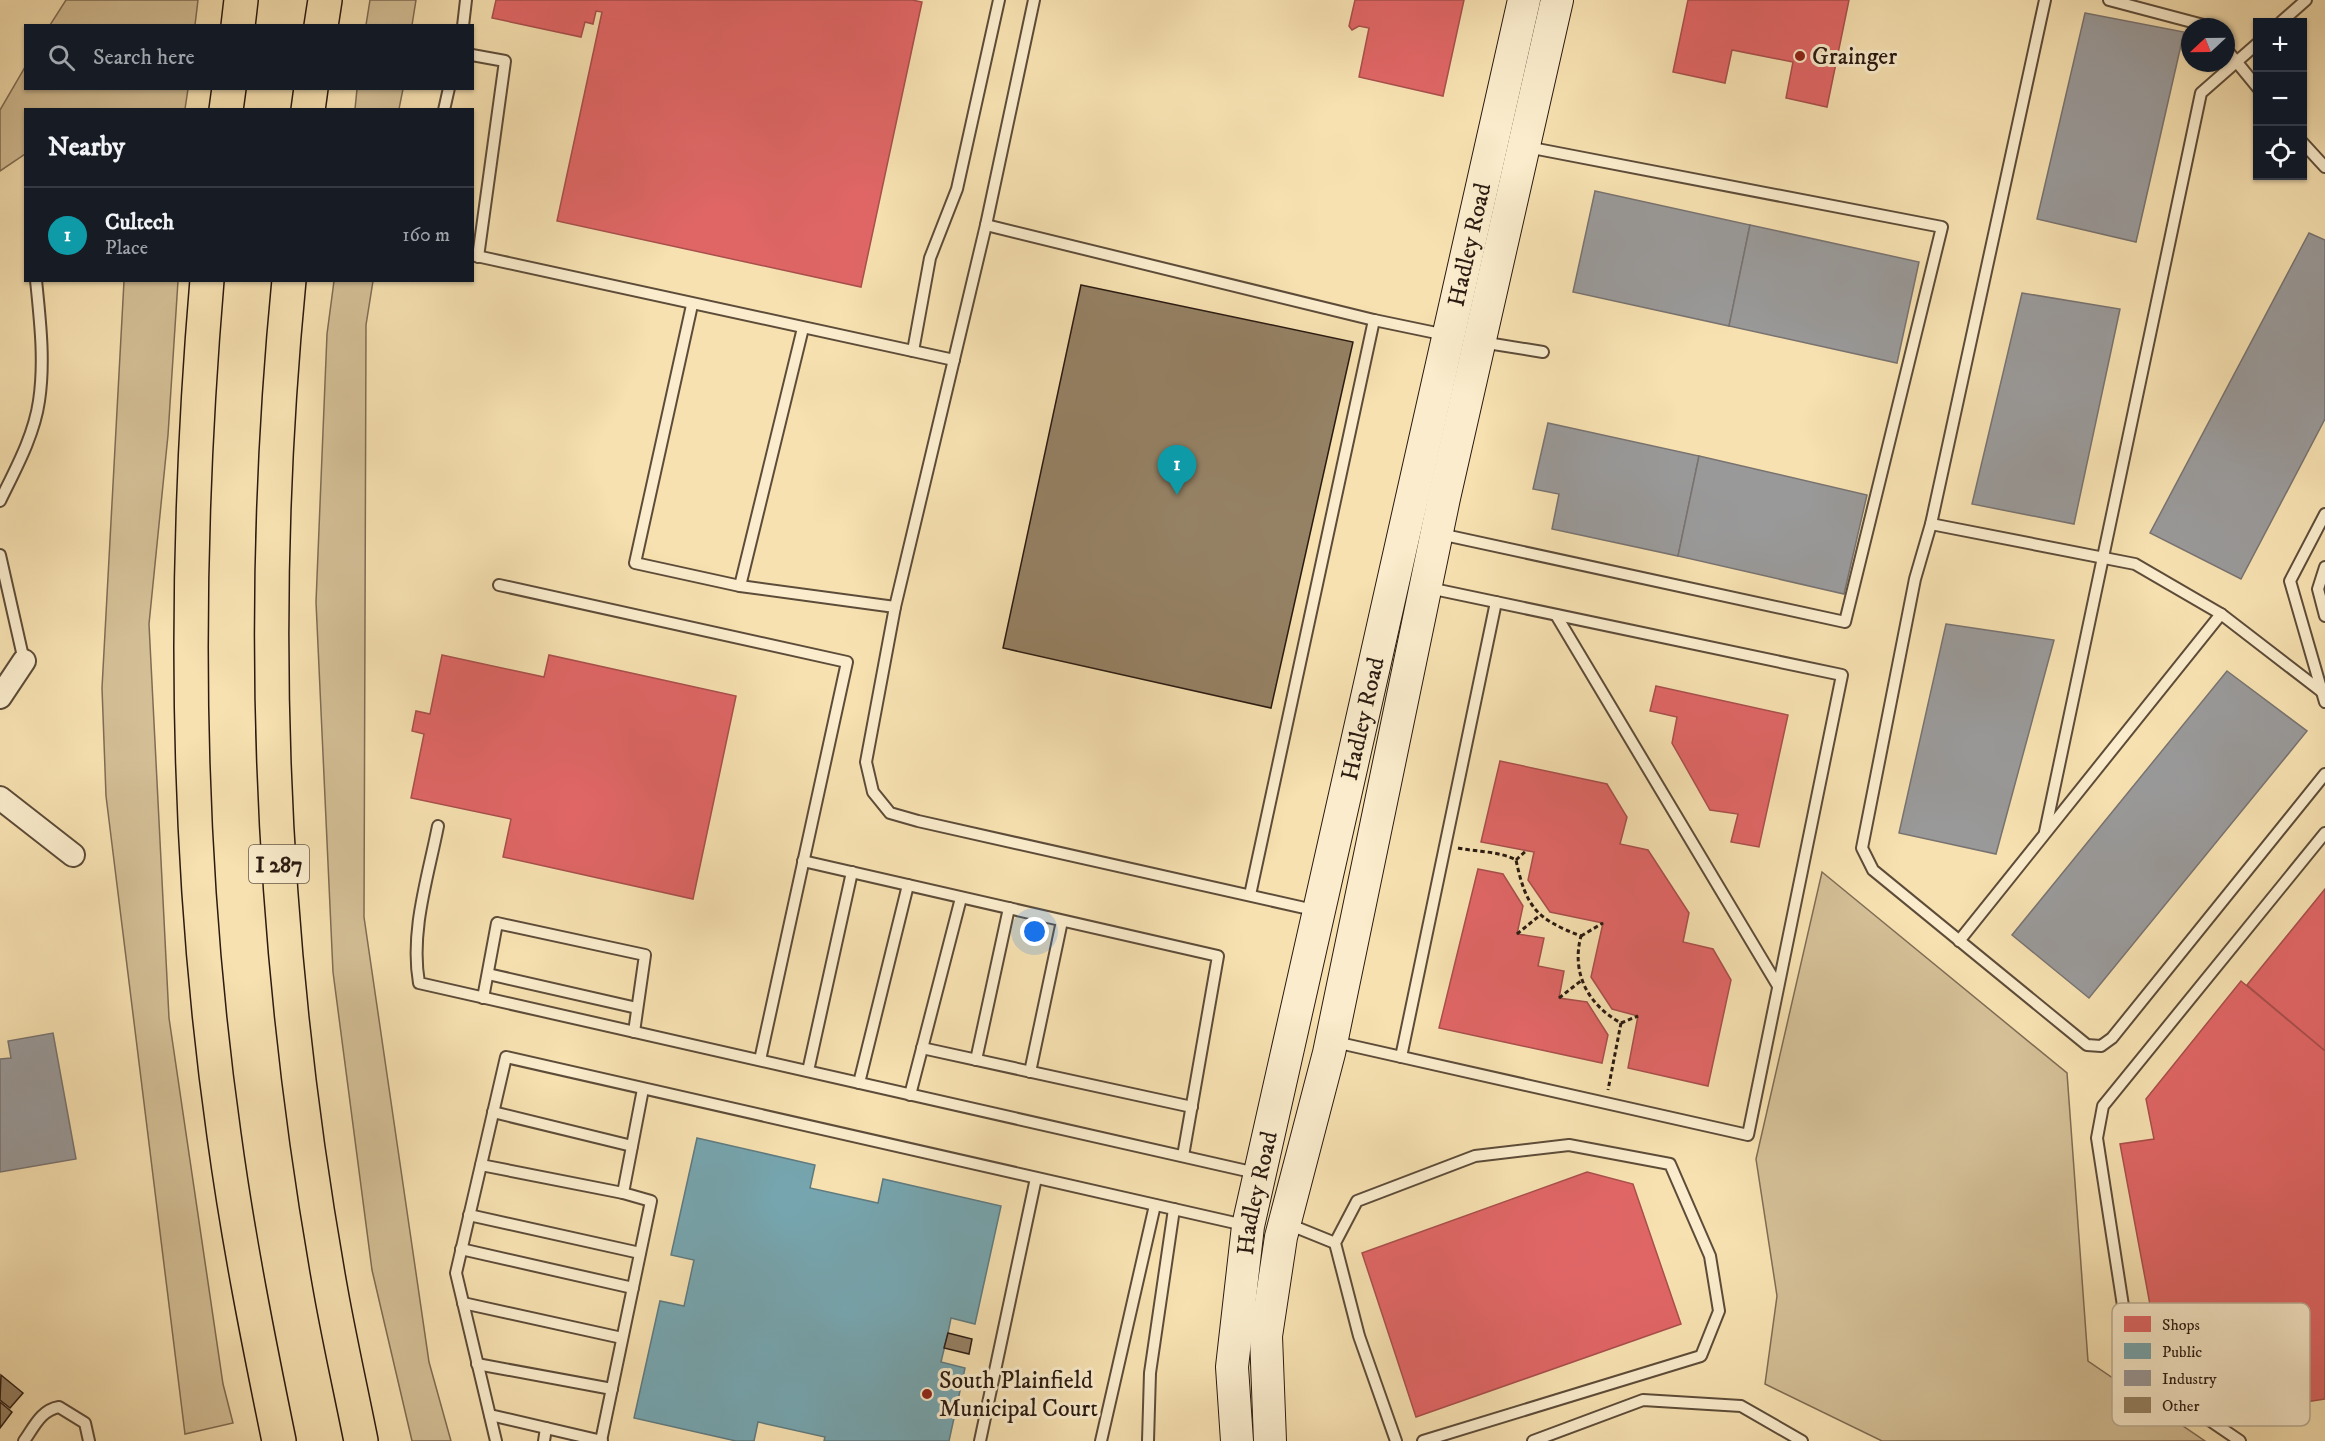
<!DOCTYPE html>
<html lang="en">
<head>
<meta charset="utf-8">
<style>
	:root { --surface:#171b24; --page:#242831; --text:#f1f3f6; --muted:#9ea1a6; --line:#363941; --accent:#b45309 }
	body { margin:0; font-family:"IM FELL DW Pica",serif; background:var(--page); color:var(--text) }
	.controls { position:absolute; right:18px; top:18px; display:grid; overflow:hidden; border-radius:0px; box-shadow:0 2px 4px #0004 }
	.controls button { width:54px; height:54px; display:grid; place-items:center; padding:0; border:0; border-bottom:2px solid var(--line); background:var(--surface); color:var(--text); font:30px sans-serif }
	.compass { position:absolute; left:2181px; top:18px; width:54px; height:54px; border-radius:50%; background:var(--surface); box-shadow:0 2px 4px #0004; rotate:248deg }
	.you { position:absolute; left:1035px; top:932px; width:21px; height:21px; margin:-15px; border:4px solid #fff; border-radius:50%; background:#1a73e8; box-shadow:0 0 0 9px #1a73e833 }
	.badge { display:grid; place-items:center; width:39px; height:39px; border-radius:50%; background:var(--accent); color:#fff; font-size:20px; font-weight:700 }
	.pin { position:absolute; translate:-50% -50px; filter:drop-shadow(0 2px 3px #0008) }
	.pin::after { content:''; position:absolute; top:32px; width:21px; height:18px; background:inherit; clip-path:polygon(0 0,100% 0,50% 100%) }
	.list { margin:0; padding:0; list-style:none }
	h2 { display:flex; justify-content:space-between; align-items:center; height:78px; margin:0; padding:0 24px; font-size:26px }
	h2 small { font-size:20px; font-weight:400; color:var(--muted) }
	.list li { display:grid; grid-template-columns:39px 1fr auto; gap:18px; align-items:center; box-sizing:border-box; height:96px; padding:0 24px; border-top:2px solid var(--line) }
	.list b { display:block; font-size:22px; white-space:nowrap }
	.list p { margin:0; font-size:20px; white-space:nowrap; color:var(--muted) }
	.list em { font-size:20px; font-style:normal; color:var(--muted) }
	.icon { flex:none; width:33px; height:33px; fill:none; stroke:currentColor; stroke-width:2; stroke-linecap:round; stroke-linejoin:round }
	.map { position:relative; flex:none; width:2325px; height:1441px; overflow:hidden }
	.search { position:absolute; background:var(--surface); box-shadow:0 2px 4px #0004; left:24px; top:24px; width:450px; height:66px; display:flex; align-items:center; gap:15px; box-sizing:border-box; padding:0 21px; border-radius:0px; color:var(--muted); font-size:22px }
	.panel { position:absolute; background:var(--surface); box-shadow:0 2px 4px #0004; left:24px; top:108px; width:450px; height:174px; border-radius:0px }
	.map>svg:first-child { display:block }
	.green { fill:#d4bf96; stroke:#7f6c54; stroke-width:1.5 }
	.shops { fill:#e06666; stroke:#a94f4c; stroke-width:1.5 }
	.public { fill:#76a5af; stroke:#5f7b80; stroke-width:1.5 }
	.industry { fill:#999; stroke:#787370; stroke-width:1.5 }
	.building { fill:#958164; stroke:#2a1a11; stroke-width:1.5 }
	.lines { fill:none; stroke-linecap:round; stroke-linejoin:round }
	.lane-casing { stroke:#5d4c39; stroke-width:14 }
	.street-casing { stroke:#5d4c39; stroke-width:26 }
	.secondary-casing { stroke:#2a1a11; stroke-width:34 }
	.highway-casing { stroke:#2a1a11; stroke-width:36 }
	.path { stroke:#2a1a11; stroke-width:3; stroke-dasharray:4.5 3; stroke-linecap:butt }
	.lane { stroke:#faeccc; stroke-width:10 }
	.street { stroke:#faeccc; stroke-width:22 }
	.secondary { stroke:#faeccc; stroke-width:32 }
	.highway { stroke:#f7e1b1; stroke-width:33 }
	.poi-dot { fill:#8f2418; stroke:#faeccc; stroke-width:2 }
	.labels { text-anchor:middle; stroke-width:6; stroke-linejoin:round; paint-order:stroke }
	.shield { fill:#faeccc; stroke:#685949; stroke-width:1.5 }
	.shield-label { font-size:22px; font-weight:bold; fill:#2a1a11 }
	.poi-label { font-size:24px; fill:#2a1a11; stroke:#faeccc; text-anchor:start }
	.street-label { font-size:24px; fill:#2a1a11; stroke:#faeccc }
	.key { fill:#faeccc; stroke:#bcad94; stroke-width:1.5 }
	.key-label { font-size:16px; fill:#2a1a11 }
</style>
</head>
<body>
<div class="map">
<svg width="2325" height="1441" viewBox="0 0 2325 1441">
	<rect width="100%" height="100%" fill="#f7e1b1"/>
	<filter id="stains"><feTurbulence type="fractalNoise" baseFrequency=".00333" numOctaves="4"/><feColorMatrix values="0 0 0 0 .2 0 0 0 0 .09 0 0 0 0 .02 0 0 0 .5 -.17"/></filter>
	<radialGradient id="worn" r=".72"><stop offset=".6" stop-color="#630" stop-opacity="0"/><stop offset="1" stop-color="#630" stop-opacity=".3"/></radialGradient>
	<g class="green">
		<path d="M 66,0 L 198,0 L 195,25 L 50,25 Z"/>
		<path d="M 370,0 L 416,0 L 412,25 L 366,25 Z"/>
		<path d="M 25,67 L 26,88 L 188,89 L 185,109 L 26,110 L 25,154 L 0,171 L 0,110 Z"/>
		<path d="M 357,89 L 403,89 L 399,109 L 355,109 Z"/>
		<path d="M 124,281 L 178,281 L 168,435 L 149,624 L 169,1018 L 223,1384 L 233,1423 L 185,1434 L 106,796 L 102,688 Z"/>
		<path d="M 334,281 L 373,281 L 366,325 L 364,917 L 429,1362 L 451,1441 L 412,1441 L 372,1270 L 333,972 L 316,602 L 327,334 Z"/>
		<path d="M 1822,872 L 2067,1073 L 2088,1361 L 2205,1441 L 1882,1441 L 1765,1384 L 1777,1296 L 1756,1159 Z"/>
	</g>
	<g class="shops">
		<path d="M 496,0 L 912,0 L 922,2 L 861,287 L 557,221 L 602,12 L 596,11 L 593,24 L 585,22 L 581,37 L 492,18 Z"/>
		<path d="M 1355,0 L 1464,0 L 1443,96 L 1359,77 L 1369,28 L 1359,26 L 1352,30 L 1349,26 Z"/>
		<path d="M 1688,0 L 1849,0 L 1827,107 L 1786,98 L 1793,62 L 1732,50 L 1725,83 L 1673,72 Z"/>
		<path d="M 442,655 L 544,677 L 549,655 L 736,696 L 693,899 L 503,857 L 511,819 L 411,798 L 424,734 L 412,731 L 416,711 L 430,714 Z"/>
		<path d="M 1656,686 L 1788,715 L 1759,847 L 1731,842 L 1738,814 L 1710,810 L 1672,743 L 1677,717 L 1650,711 Z"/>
		<path d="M 1500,761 L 1607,784 L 1627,817 L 1620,844 L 1648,850 L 1689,913 L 1683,942 L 1713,949 L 1731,980 L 1708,1086 L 1628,1068 L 1638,1016 L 1612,1009 L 1591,977 L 1603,923 L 1550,912 L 1528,880 L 1534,852 L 1481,842 Z"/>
		<path d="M 1478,869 L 1503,874 L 1523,906 L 1517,934 L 1544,938 L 1538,966 L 1564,971 L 1559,998 L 1587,1002 L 1608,1035 L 1602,1063 L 1439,1028 Z"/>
		<path d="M 2325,889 L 2325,1051 L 2247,985 Z"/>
		<path d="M 2241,981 L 2325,1051 L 2325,1399 L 2222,1415 L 2192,1397 L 2176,1309 L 2151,1310 L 2120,1144 L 2154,1139 L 2146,1099 Z"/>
		<path d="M 1587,1172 L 1633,1184 L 1681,1324 L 1416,1417 L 1362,1253 Z"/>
	</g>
	<path class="public" d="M 697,1138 L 815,1165 L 810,1188 L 878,1203 L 883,1179 L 1001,1206 L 975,1324 L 951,1318 L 948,1333 L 941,1362 L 965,1368 L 949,1441 L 824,1441 L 825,1437 L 758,1422 L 754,1441 L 736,1441 L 634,1418 L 660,1301 L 684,1306 L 694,1260 L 671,1255 Z"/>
	<g class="industry">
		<path d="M 2085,13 L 2184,32 L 2136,242 L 2037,219 Z"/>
		<path d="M 1595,191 L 1750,225 L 1729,326 L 1573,292 Z"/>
		<path d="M 1750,225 L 1919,262 L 1897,363 L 1729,326 Z"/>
		<path d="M 2309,233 L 2325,240 L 2325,419 L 2241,579 L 2150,533 Z"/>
		<path d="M 2022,293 L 2120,309 L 2074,524 L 1972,504 Z"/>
		<path d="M 1548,423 L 1699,456 L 1678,556 L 1552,529 L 1559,494 L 1533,489 Z"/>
		<path d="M 1699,456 L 1867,495 L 1844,594 L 1678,556 Z"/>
		<path d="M 1946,624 L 2054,640 L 1996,854 L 1899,833 Z"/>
		<path d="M 2227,671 L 2307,731 L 2089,998 L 2012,935 Z"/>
		<path d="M 53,1033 L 76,1159 L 0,1172 L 0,1059 L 11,1058 L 8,1041 Z"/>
	</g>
	<g class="building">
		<path d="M 1081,285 L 1353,342 L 1271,708 L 1003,648 Z"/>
		<path d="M 948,1333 L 972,1339 L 969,1354 L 944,1348 Z"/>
		<path d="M 1,1375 L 23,1393 L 10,1408 L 0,1400 Z"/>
		<path d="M 0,1402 L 12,1412 L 0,1428 Z"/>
	</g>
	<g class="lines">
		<g class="lane-casing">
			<g id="lane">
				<path d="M 1034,0 L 986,225 L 895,607 L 866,762 L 873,792 L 890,813 L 918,821 L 1318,911"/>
				<path d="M 2045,0 L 1931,524 L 1915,579 L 1862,848 L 1873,870 L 2087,1045 L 2101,1046 L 2112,1038 L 2325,774"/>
				<path d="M 2109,0 L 2211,27"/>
				<path d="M 2281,22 L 2306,0"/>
				<path d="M 463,26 L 466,0"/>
				<path d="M 2226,49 L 2258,88"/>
				<path d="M 472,55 L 505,61 L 478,257"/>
				<path d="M 444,110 L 449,88"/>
				<path d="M 2302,142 L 2325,167"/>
				<path d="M 986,225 L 1374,320 L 1446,335"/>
				<path d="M 472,255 L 954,360"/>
				<path d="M 692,305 L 635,563 L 740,586 L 895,607"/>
				<path d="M 1481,342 L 1543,352"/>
				<path d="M 913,351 L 930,258 L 957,189 L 999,0"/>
				<path d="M 0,501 C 15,470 34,436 39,401 C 45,361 40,320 36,280"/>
				<path d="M 2325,514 L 2290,581 L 2325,702"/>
				<path d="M 1931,524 L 2135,564 L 2221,614 L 2321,691"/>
				<path d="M 1440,534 L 1845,622 L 1942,227 L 1527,147"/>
				<path d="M 0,555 L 24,661"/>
				<path d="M 2325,567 L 2318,589 L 2325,616"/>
				<path d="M 499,585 L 847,662 L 760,1060"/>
				<path d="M 740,586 L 803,328"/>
				<path d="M 1556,615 L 1778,986"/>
				<path d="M 438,826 C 428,877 410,931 419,983 L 1256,1173"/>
				<path d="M 2045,832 L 2201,93 L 2258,43"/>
				<path d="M 803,861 L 1218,956 L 1183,1156"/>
				<path d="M 1250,895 L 1374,320"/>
				<path d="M 1959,941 L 2221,614"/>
				<path d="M 488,974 L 637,1008"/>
				<path d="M 483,998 L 497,923 L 645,955 L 634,1032"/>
				<path d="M 1335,1042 L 1748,1135 L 1842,675 L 1429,588"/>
				<path d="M 922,1048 L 1192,1107"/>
				<path d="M 1401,1057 L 1496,602"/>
				<path d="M 976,1060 L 1009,908"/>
				<path d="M 808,1071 L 852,872"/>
				<path d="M 1030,1072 L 1062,921"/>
				<path d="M 859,1083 L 908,885"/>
				<path d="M 910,1095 L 961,898"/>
				<path d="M 493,1112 L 632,1146"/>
				<path d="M 481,1165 L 623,1193"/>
				<path d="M 469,1215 L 640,1253"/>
				<path d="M 1288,1224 L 1335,1243"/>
				<path d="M 461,1249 L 633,1288"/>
				<path d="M 463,1303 L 622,1338"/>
				<path d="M 477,1364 L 612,1389"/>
				<path d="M 490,1415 L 602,1441"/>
				<path d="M 24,1441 C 34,1427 41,1410 59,1407 L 85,1423 L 89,1441"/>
				<path d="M 496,1441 L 456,1273 L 506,1057 L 1244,1225"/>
				<path d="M 544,1441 L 546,1428"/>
				<path d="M 601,1441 L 651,1201 L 623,1193 L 643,1089"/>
				<path d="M 980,1441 L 1036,1178"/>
				<path d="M 1101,1441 L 1155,1205"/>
				<path d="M 1148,1441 L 1150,1373 L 1174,1209"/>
				<path d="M 1396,1441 L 1359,1336 L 1335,1243 L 1357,1201 L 1475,1156 L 1569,1145 L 1670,1164 L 1710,1256 L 1719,1311 L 1701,1356 L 1423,1441"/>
				<path d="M 1533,1441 L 1643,1400 L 1741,1406 L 1802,1441"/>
				<path d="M 2240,1441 L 2152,1381 L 2133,1354 L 2128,1338 L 2097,1138 L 2103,1106 L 2325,833"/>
			</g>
		</g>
		<g class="street-casing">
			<g id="street">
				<path d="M 0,697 L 24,661"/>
				<path d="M 0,798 L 73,855"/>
			</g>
		</g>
		<g class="secondary-casing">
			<g id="secondary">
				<path id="s1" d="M 1237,1441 L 1232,1367 L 1248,1226 L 1524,0"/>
				<path d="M 1270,1441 L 1266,1336 L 1281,1237 L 1329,1053 L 1444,498 L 1557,0"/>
			</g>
		</g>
		<g class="highway-casing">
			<g id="highway">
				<path d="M 238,26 L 241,0"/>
				<path d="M 321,26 L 325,0"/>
				<path d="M 226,110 L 229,88"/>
				<path d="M 308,110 L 311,88"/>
				<path d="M 207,280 C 183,564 184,853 224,1135 C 238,1238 258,1339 279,1441"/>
				<path d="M 289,280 C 256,617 271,959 331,1292 C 340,1342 351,1391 361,1441"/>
			</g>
		</g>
		<g class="path">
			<path d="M 1458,848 C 1477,852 1499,851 1516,860 C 1526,907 1536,919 1581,936 C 1571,973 1588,1005 1621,1023 L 1608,1090"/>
			<path d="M 1516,860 L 1526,851"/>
			<path d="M 1517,934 L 1539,916"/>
			<path d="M 1581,936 L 1603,923"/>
			<path d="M 1559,998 L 1582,980"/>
			<path d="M 1621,1023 L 1638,1016"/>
		</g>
		<use href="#lane" class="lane"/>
		<use href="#street" class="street"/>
		<use href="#secondary" class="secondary"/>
		<use href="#highway" class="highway"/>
	</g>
	<g class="poi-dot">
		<circle cx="1800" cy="56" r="6"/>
		<circle cx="927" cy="1394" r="6"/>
	</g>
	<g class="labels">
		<rect class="shield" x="249" y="845" width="60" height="38" rx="4.5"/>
		<g class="shield-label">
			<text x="279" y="872">I 287</text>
		</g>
		<g class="poi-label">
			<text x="1812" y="64">Grainger</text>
			<text x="939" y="1388">South Plainfield<tspan x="939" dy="28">Municipal Court</tspan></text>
		</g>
		<g class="street-label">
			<text dy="8" stroke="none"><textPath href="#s1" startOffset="1222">Hadley Road</textPath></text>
			<text dy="8" stroke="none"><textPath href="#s1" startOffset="736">Hadley Road</textPath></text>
			<text dy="8" stroke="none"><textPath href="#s1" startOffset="250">Hadley Road</textPath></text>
		</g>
	</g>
	<rect x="2112" y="1303" width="198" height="123" rx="9" class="key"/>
	<rect x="2124" y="1316" width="27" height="16" fill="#e06666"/>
	<rect x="2124" y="1343" width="27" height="16" fill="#76a5af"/>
	<rect x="2124" y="1370" width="27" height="16" fill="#999"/>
	<rect x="2124" y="1397" width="27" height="16" fill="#958164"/>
	<g class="key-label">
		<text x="2162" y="1330">Shops</text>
		<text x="2162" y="1357">Public</text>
		<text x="2162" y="1384">Industry</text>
		<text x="2162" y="1411">Other</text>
	</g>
	<rect width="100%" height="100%" filter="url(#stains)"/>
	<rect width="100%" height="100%" fill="url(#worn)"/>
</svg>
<div class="controls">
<button>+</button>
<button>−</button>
<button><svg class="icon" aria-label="locate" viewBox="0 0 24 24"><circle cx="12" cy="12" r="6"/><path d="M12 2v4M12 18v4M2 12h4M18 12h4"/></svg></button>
</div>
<svg class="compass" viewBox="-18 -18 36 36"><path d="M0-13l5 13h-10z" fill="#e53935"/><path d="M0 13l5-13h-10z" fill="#9ea1a6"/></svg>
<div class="you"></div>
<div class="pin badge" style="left:1177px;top:495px;background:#0f9aa8">1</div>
<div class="search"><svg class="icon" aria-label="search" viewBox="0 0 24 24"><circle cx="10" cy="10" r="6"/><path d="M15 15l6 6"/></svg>Search here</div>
<section class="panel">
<h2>Nearby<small></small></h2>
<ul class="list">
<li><span class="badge" style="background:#0f9aa8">1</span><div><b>Cultech</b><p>Place</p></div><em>160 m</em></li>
</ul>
</section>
</div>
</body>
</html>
